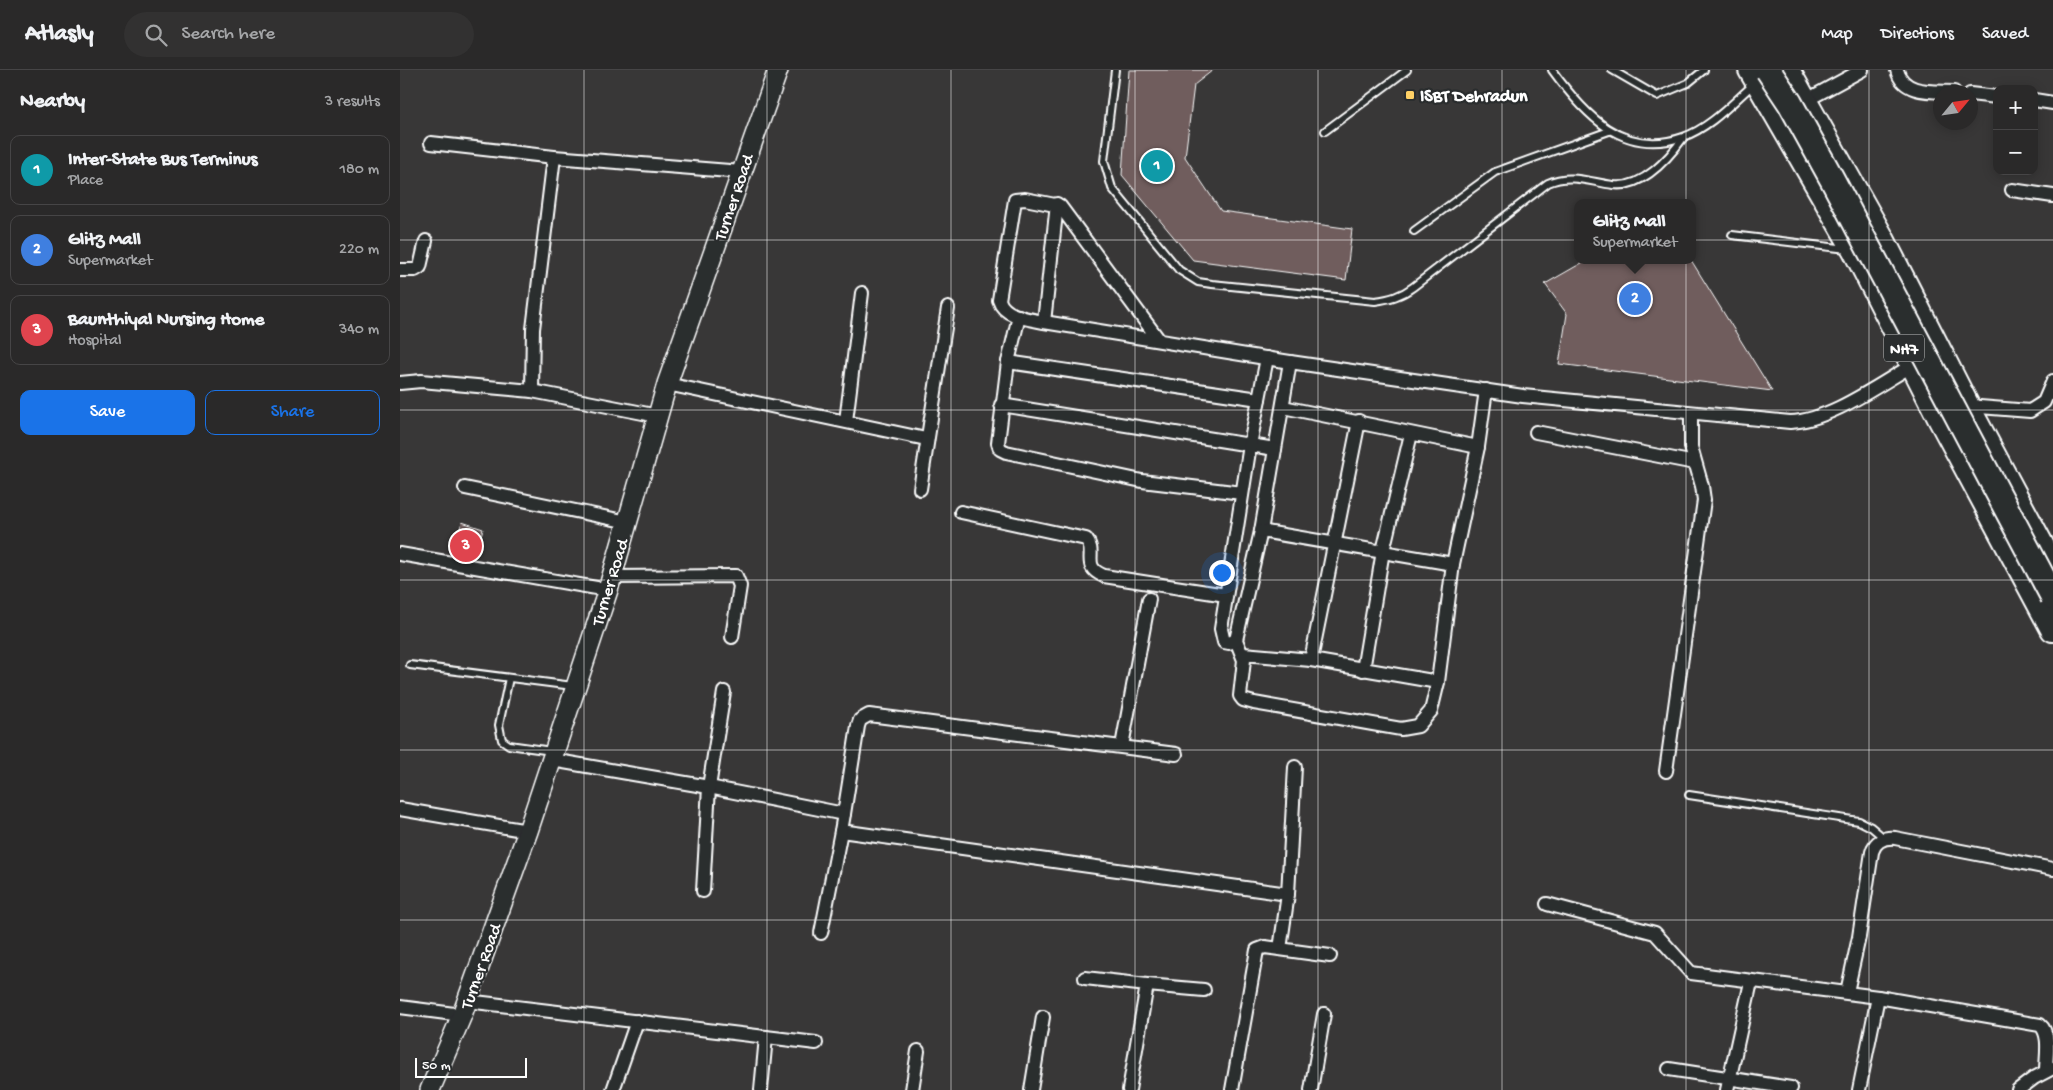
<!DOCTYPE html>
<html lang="en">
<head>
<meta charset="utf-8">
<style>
	:root { --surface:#2a2929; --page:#323131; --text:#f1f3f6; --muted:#a5a6a8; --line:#464546; --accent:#1a73e8 }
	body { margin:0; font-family:"Gochi Hand",sans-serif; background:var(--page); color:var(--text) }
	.controls { position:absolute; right:15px; top:15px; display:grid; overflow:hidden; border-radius:10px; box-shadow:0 2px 12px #0003 }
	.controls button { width:45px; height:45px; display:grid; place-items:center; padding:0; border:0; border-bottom:1px solid var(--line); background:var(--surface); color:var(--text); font:25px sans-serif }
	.compass { position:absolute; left:1533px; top:15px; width:45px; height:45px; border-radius:50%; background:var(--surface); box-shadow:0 2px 12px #0003; rotate:61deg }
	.scale { position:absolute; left:15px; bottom:12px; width:112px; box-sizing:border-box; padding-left:5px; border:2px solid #fff; border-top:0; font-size:14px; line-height:18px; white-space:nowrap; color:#fff; -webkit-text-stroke:4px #2a2d2e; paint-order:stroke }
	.you { position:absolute; left:821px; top:502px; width:18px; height:18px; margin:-12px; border:4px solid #fff; border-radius:50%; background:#1a73e8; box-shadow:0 0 0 8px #1a73e833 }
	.badge { display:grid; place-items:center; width:32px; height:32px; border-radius:50%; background:var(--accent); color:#fff; font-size:16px; font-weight:700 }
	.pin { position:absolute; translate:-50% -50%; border:2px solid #fff; box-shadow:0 1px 5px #0006 }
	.popup { position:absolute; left:1174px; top:129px; width:122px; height:65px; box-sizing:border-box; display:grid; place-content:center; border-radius:10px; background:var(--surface); filter:drop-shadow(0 1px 4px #0005); font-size:16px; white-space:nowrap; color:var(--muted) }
	.popup b { font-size:19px; color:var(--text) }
	.popup::after { content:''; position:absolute; left:50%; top:100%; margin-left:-10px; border:10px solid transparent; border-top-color:var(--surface) }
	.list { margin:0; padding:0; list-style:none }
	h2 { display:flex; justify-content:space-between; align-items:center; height:65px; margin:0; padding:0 20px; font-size:21px }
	h2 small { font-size:16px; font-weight:400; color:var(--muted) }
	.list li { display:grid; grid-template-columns:32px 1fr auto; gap:15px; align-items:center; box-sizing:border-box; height:70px; margin:0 10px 10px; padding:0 10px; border:1px solid var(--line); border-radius:10px }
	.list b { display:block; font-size:19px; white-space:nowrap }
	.list p { margin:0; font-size:16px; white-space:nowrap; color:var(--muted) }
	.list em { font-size:16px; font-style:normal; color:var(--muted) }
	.actions { display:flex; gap:10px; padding:15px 20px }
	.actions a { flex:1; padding:11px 0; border:1px solid var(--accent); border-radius:10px; text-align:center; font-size:18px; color:var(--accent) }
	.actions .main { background:var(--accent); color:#fff }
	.icon { flex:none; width:28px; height:28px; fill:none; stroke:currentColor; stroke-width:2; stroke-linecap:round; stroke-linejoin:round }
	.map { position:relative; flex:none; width:1653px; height:1020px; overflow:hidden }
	header { display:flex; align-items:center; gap:30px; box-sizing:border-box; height:70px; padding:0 25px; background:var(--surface); border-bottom:1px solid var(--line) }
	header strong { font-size:24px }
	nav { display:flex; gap:28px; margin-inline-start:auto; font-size:18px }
	.search { width:350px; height:45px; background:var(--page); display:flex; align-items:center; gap:12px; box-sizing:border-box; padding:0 18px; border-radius:28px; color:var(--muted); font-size:19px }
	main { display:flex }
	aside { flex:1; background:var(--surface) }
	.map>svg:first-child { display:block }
	.building { fill:#705d5d; stroke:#fff }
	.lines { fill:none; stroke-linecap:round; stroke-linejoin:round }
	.lane-casing { stroke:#fff; stroke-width:10 }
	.street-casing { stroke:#fff; stroke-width:16 }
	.secondary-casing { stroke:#fff; stroke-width:22 }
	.highway-casing { stroke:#fff; stroke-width:28 }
	.lane { stroke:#2a2d2e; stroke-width:6 }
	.street { stroke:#2a2d2e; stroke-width:12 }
	.secondary { stroke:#2a2d2e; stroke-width:19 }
	.highway { stroke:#2a2d2e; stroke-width:24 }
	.highway-bridge-casing { stroke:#fff; stroke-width:28; stroke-linecap:butt }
	.highway-bridge { stroke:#2a2d2e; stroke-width:24 }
	.grid { fill:none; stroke:#fff; stroke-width:1; stroke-opacity:0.55 }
	.poi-dot { fill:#ffd166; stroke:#2a2d2e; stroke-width:2 }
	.labels { text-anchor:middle; stroke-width:4.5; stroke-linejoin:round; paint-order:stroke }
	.shield { fill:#2a2d2e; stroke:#bfc0c0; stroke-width:1 }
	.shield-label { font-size:16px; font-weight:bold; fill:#fff }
	.poi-label { font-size:18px; font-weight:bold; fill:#fff; stroke:#2a2d2e; text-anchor:start }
	.street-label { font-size:18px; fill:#fff; stroke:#2a2d2e }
</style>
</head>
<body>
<header>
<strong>Atlasly</strong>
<div class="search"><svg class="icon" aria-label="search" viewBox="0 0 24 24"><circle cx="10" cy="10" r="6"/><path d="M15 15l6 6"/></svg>Search here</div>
<nav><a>Map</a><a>Directions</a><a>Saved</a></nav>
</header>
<main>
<aside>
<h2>Nearby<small>3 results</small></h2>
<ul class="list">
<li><span class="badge" style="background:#0f9aa8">1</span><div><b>Inter-State Bus Terminus</b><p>Place</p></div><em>180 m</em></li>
<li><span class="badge" style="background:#3f7fe0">2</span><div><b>Glitz Mall</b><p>Supermarket</p></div><em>220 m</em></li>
<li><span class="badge" style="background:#e0444e">3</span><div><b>Baunthiyal Nursing Home</b><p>Hospital</p></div><em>340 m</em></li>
</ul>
<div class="actions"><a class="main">Save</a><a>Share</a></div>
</aside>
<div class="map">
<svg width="1653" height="1020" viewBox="0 0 1653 1020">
	<rect width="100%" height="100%" fill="#383737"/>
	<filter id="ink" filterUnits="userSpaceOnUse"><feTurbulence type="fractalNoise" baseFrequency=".02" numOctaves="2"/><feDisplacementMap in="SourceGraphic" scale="10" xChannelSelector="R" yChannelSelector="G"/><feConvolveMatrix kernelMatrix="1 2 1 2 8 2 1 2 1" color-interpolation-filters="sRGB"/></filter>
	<g filter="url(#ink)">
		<g class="building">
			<path d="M 729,0 L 813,0 L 794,15 L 785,87 L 821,141 L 952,159 L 946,210 L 793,190 L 722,105 Z"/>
			<path d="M 1187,190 L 1291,190 L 1372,321 L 1159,294 L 1167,244 L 1145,214 Z"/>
			<path d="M 62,452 L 83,459 L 74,488 L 53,480 Z"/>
		</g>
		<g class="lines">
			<g class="lane-casing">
				<g id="lane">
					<path d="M 715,0 L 704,91 L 712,118 L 779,200 L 798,212 L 812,214 L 975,231 C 990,229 1001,226 1013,217 L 1148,113 C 1170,103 1190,112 1213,115 C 1242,119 1269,88 1284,67"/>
					<path d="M 1152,0 C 1184,44 1223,88 1283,67 C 1310,58 1333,32 1354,14"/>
					<path d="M 1212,0 L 1257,26 L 1288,13 L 1304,0"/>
					<path d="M 925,61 L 1007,0"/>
					<path d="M 1014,161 L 1095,102 L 1209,61"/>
					<path d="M 1332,165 L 1447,179"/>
					<path d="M 10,595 L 173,616"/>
					<path d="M 109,608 L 99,655 L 102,670 L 109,675 L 152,681"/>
					<path d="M 1289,725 L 1459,751 L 1471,757 L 1484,768"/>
				</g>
			</g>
			<g class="street-casing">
				<g id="street">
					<path d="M 1497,0 C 1503,25 1533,21 1554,22"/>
					<path d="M 1570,24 L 1597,27"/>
					<path d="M 1634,30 L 1653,33"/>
					<path d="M 1405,31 L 1462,0"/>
					<path d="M 31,73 L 154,87 L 342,102"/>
					<path d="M 1612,120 L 1653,126"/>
					<path d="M 0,200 L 15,200 L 20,197 L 26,171"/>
					<path d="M 619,246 L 608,292 L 598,373 L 600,379 L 606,382 L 742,411 L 842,423"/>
					<path d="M 644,252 L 657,134"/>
					<path d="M 759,270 L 660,136 L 625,129 L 615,130 L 599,230 C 604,247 629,249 644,252 L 890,292 L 1123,326 L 1390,352 C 1429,351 1478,315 1513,295"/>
					<path d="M 608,292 L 859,329"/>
					<path d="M 890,292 L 861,461 L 836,570 L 844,590 L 840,626 L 843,630 L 854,633 L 1001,659 L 1018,656 L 1031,641 L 1038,612 L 1053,494 L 1078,377 L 1086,320"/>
					<path d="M 0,313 L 21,311 L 132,321 L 258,346"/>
					<path d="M 267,314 L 526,369"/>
					<path d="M 132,321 L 133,259 L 154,87"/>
					<path d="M 601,335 L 875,379"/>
					<path d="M 1567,336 L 1630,341 L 1644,332 L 1653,311"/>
					<path d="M 883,337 L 1078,377"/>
					<path d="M 446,351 L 462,223"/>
					<path d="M 1136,362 L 1295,393"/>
					<path d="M 65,418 L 228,452"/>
					<path d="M 520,419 L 548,238"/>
					<path d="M 561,442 L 686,469 C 698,484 680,496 704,506 L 826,525"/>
					<path d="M 861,461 L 1053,494"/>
					<path d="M 0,484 L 208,520"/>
					<path d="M 212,507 L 336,506 L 340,516 L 332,567"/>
					<path d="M 836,570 L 829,573 L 824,572 L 821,559 L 850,375 L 867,288"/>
					<path d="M 843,584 L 911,590 L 1038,612"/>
					<path d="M 911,590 L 959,351"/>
					<path d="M 963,600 L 983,481 L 1011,364"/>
					<path d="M 722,676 L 749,529"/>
					<path d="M 152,690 L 309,717 L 444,744 L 458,656 L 460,650 L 469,645 L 776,684"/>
					<path d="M 1266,701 L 1304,430 L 1302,416 L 1291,377 L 1291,343"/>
					<path d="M 0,739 L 128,761"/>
					<path d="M 444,744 L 441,761 L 888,824"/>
					<path d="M 303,821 L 309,717 L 324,622"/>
					<path d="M 1147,834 L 1255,863 L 1291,903 L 1478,927"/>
					<path d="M 421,863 L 441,761"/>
					<path d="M 880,879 L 888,824 L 895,697"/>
					<path d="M 685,908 L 747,915 L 729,1020"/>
					<path d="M 747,915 L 804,920"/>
					<path d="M 1447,922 L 1459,867 L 1472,782 C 1475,771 1484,767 1495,768 L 1653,799"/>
					<path d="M 67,931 L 416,973"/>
					<path d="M 0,937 L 62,945"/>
					<path d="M 1269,999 L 1391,1018"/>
					<path d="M 213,1020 L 237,951"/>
					<path d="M 361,1020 L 366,967"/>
					<path d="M 512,1020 L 518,981"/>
					<path d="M 631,1020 L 643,947"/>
					<path d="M 832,1020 L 857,880 L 865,877 L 930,886"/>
					<path d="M 911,1020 L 924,944"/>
					<path d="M 1327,1020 L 1351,912"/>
					<path d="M 1459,1020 L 1478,927 L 1640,955 C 1651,964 1646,987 1646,1001"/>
					<path d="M 1618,1020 L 1634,1008 L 1653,998"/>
				</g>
			</g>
			<g class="secondary-casing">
				<path id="secondary" d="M 30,1020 L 62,945 L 128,761 L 208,520 L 267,314 L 378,0"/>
			</g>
			<g class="highway-casing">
				<g id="highway">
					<path d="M 1351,0 L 1455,180 L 1541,350 L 1653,559"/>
					<path d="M 1387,0 L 1481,167 L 1567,336 L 1653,497"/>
				</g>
			</g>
			<use href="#lane" class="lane"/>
			<use href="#street" class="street"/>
			<use href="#secondary" class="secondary"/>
			<use href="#highway" class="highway"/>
			<g class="highway-bridge-casing">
				<path id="highway-bridge" d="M 1368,0 L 1390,33 L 1432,109 L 1653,527"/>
			</g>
			<use href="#highway-bridge" class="highway-bridge"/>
		</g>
	</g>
	<path class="grid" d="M 184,0 L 184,1020M 367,0 L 367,1020M 551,0 L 551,1020M 735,0 L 735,1020M 918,0 L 918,1020M 1102,0 L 1102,1020M 1286,0 L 1286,1020M 1469,0 L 1469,1020M 0,170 L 1653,170M 0,340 L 1653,340M 0,510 L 1653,510M 0,680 L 1653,680M 0,850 L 1653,850"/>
	<rect class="poi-dot" x="1005" y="20" width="10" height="10" rx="2.5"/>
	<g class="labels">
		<rect class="shield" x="1484" y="264.5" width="40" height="27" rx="4"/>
		<g class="shield-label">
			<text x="1504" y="284">NH7</text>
		</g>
		<g class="poi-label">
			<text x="1020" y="31">ISBT Dehradun</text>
		</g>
		<g class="street-label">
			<text transform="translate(333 127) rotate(-71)" y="6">Turner Road</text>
			<text transform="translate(209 512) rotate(-73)" y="6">Turner Road</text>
			<text transform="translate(80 896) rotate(-70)" y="6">Turner Road</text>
		</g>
	</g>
</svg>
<div class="controls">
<button>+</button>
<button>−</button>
</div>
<svg class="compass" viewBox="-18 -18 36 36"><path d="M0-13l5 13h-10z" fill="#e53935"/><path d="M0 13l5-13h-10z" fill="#a5a6a8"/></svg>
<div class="scale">50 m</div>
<div class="you"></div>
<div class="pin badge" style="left:757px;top:96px;background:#0f9aa8">1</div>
<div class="pin badge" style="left:1235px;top:229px;background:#3f7fe0">2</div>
<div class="popup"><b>Glitz Mall</b>Supermarket</div>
<div class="pin badge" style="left:66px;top:476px;background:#e0444e">3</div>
</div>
</main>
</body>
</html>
